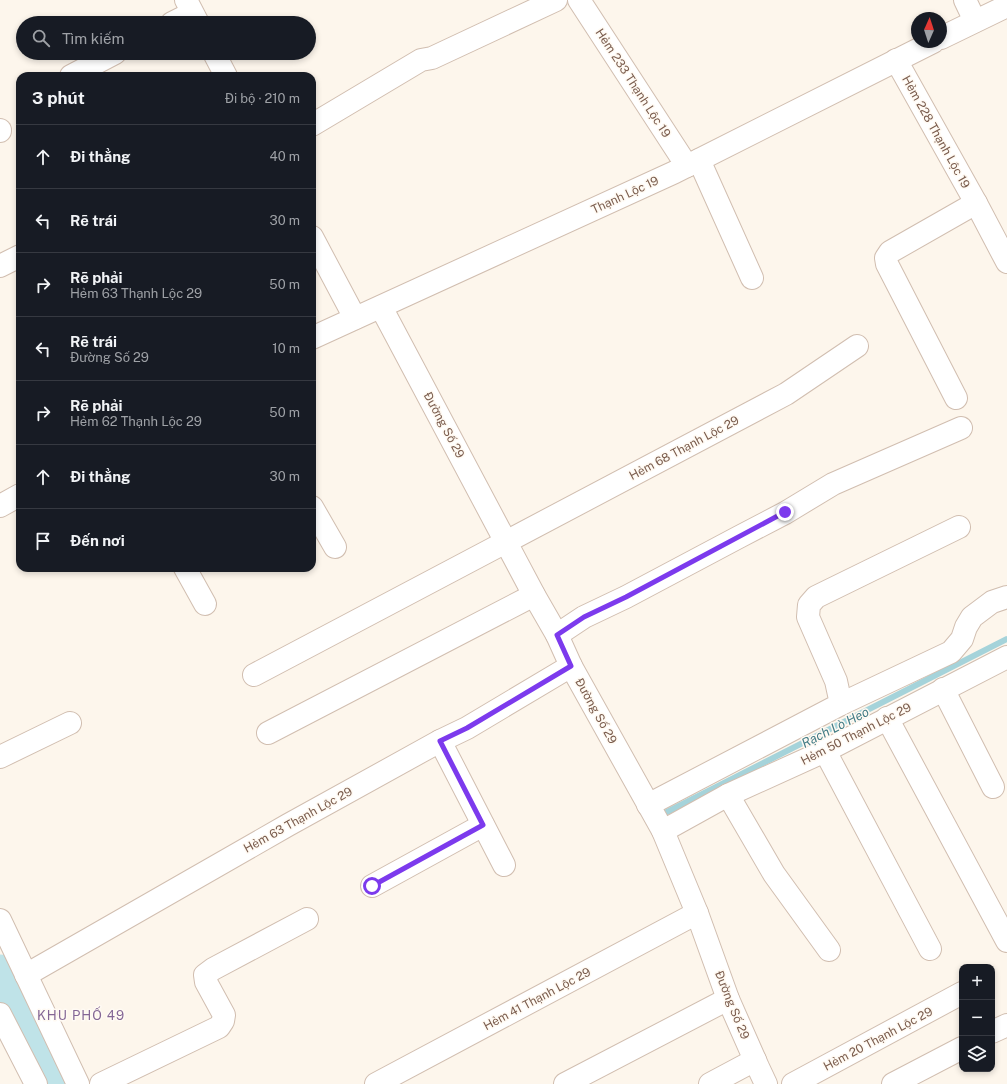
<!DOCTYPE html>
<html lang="vi">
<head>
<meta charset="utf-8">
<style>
	:root { --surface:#171b24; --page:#242831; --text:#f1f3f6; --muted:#9ea1a6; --line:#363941 }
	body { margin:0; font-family:"Public Sans",sans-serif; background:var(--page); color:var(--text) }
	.controls { position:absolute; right:12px; bottom:12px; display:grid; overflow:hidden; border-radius:8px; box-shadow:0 2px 6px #0003 }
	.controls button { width:36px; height:36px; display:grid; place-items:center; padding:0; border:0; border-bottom:1px solid var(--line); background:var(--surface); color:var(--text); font:20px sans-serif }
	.compass { position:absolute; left:911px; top:12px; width:36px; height:36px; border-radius:50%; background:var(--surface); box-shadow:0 2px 6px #0003; rotate:3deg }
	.stop { position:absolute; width:12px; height:12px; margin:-9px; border:3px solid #7c3aed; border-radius:50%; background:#fff }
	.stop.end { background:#7c3aed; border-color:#fff; box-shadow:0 1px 4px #0008 }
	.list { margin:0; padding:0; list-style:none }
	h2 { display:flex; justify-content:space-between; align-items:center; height:52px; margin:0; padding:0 16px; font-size:17px }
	h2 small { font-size:13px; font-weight:400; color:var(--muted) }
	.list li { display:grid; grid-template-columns:26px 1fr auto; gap:12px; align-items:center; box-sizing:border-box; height:64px; padding:0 16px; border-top:1px solid var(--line) }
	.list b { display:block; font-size:15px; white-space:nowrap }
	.list p { margin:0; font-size:13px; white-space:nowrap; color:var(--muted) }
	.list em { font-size:13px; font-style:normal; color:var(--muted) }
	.icon { flex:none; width:22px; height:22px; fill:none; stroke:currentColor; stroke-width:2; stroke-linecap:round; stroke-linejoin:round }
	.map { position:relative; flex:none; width:1007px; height:1084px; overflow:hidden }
	.search { position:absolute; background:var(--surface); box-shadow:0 2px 6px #0003; left:16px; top:16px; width:300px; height:44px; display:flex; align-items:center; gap:10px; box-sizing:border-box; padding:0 14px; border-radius:22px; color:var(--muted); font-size:15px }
	.panel { position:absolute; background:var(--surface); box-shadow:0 2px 6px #0003; left:16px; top:72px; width:300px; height:500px; border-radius:12px }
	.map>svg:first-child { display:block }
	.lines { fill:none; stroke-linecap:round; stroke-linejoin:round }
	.stream { stroke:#a5d3da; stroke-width:6 }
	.river { stroke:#bfe3e8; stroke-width:39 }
	.minor-casing { stroke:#d1beb0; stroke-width:24 }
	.minor { stroke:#fff; stroke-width:22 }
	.route { stroke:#7c3aed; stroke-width:5 }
	.labels { text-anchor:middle; stroke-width:3; stroke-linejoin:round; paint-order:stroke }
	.street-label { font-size:12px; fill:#7a5c4d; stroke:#fffaf3 }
	.water-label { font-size:13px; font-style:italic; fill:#437c86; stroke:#fffaf3 }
	.neighbourhood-label { font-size:13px; letter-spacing:1px; fill:#846695; stroke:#fffaf3 }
</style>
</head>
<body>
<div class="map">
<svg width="1007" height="1084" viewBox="0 0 1007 1084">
	<rect width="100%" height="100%" fill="#fdf6ec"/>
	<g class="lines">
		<path class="stream" d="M 663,814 L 1007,639"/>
		<path class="river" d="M 0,974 L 53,1084"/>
		<g class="minor-casing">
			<g id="minor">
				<path d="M 186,0 L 198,23"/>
				<path d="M 579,0 L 687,166"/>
				<path d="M 965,0 L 975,21"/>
				<path d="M 172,23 L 192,13"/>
				<path d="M 941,38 L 1007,6"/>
				<path d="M 214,53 L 226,76"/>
				<path d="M 896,60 L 976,203 L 1007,262"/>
				<path d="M 71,76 L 115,53"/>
				<path d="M 312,125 L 421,60 L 432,58 L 556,0"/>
				<path d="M 0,131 L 0,130"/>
				<path d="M 699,160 L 752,278"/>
				<path d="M 312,237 L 355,318"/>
				<path d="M 0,266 L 20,256"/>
				<path d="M 381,307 L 534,595 L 557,635 L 571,666 L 663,831 L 697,913 L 728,999 L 758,1067 L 766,1084"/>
				<path d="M 312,338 L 675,172 L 933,42"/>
				<path d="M 956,398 L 887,264 L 886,258 L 890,252 L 976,203"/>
				<path d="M 0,506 L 20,495"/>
				<path d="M 312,507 L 335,547"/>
				<path d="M 185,568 L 205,604"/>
				<path d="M 557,635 L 584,617 L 626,597 L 739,537 L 785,513 L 833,484 L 961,428"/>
				<path d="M 254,675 L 786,394 L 857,346"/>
				<path d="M 943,689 L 993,787"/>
				<path d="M 841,704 L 951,652 L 962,639 L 966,627 L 972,617 L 992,602 L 1007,597"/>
				<path d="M 887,718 L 1007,941"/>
				<path d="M 268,733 L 534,595"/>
				<path d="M 440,741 L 504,865"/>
				<path d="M 825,751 L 930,949"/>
				<path d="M 0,757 L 70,723"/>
				<path d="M 728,795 L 774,874 L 829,950"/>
				<path d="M 648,805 L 841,704 L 836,681 L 808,617 L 809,605 L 816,597 L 959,527"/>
				<path d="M 663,831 L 728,795 L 825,751 L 1007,657"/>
				<path d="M 372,886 L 483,825"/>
				<path d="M 0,920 L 78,1084"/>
				<path d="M 26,975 L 288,825 L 440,741 L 467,728 L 571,666"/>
				<path d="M 0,1014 L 36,1084"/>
				<path d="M 992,1032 L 1007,1025"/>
				<path d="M 101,1084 L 219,1027 L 223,1021 L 224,1015 L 206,982 L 205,975 L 213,969 L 307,919"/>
				<path d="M 376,1084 L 697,913"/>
				<path d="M 565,1084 L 728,999"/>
				<path d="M 710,1084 L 755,1060"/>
				<path d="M 793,1084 L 962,993"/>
				<path d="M 893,1084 L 962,1048"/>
			</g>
		</g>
		<use href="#minor" class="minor"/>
	</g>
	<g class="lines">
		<path class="route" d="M 372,886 L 483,825 L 440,741 L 467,728 L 571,666 L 557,635 L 584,617 L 626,597 L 785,512"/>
	</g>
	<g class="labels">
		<g class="street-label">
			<text transform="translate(633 83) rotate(57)" y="4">Hẻm 233 Thạnh Lộc 19</text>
			<text transform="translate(936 132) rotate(61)" y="4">Hẻm 228 Thạnh Lộc 19</text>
			<text transform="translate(625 195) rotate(-25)" y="4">Thạnh Lộc 19</text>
			<text transform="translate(444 425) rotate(62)" y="4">Đường Số 29</text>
			<text transform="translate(684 448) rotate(-28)" y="4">Hẻm 68 Thạnh Lộc 29</text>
			<text transform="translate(596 711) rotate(61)" y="4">Đường Số 29</text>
			<text transform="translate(856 734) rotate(-27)" y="4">Hẻm 50 Thạnh Lộc 29</text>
			<text transform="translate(298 820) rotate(-29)" y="4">Hẻm 63 Thạnh Lộc 29</text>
			<text transform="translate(537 999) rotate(-28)" y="4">Hẻm 41 Thạnh Lộc 29</text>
			<text transform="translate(732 1005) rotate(68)" y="4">Đường Số 29</text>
			<text transform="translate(878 1039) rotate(-28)" y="4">Hẻm 20 Thạnh Lộc 29</text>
		</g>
		<g class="water-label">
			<text transform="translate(835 727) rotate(-27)" y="5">Rạch Lò Heo</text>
		</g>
		<g class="neighbourhood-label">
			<text x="81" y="1020">KHU PHỐ 49</text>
		</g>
	</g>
</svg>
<div class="controls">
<button>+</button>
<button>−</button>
<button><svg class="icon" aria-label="layers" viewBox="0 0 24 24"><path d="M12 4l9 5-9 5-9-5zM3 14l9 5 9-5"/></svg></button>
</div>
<svg class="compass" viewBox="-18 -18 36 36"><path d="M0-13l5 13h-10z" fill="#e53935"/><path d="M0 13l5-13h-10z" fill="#9ea1a6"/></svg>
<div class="stop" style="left:372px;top:886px"></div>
<div class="stop end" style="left:785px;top:512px"></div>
<div class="search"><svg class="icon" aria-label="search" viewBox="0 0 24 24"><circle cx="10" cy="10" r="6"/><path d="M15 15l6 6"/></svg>Tìm kiếm</div>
<section class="panel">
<h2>3 phút<small>Đi bộ · 210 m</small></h2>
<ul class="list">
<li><svg class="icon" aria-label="ahead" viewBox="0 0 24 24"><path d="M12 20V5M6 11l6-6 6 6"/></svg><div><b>Đi thẳng</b></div><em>40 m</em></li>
<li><svg class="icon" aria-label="left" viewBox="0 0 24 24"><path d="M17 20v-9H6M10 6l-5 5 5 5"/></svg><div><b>Rẽ trái</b></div><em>30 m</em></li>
<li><svg class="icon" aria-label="right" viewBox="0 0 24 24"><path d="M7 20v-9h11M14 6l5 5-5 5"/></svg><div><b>Rẽ phải</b><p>Hẻm 63 Thạnh Lộc 29</p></div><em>50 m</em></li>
<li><svg class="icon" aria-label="left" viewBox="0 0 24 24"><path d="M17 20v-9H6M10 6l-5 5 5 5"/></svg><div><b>Rẽ trái</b><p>Đường Số 29</p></div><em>10 m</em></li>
<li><svg class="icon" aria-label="right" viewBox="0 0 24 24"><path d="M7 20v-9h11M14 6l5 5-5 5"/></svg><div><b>Rẽ phải</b><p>Hẻm 62 Thạnh Lộc 29</p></div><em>50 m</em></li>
<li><svg class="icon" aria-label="ahead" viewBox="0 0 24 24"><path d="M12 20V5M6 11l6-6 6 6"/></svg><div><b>Đi thẳng</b></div><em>30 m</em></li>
<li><svg class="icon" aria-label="arrive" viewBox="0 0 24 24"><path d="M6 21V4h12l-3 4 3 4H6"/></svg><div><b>Đến nơi</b></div></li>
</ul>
</section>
</div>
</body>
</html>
